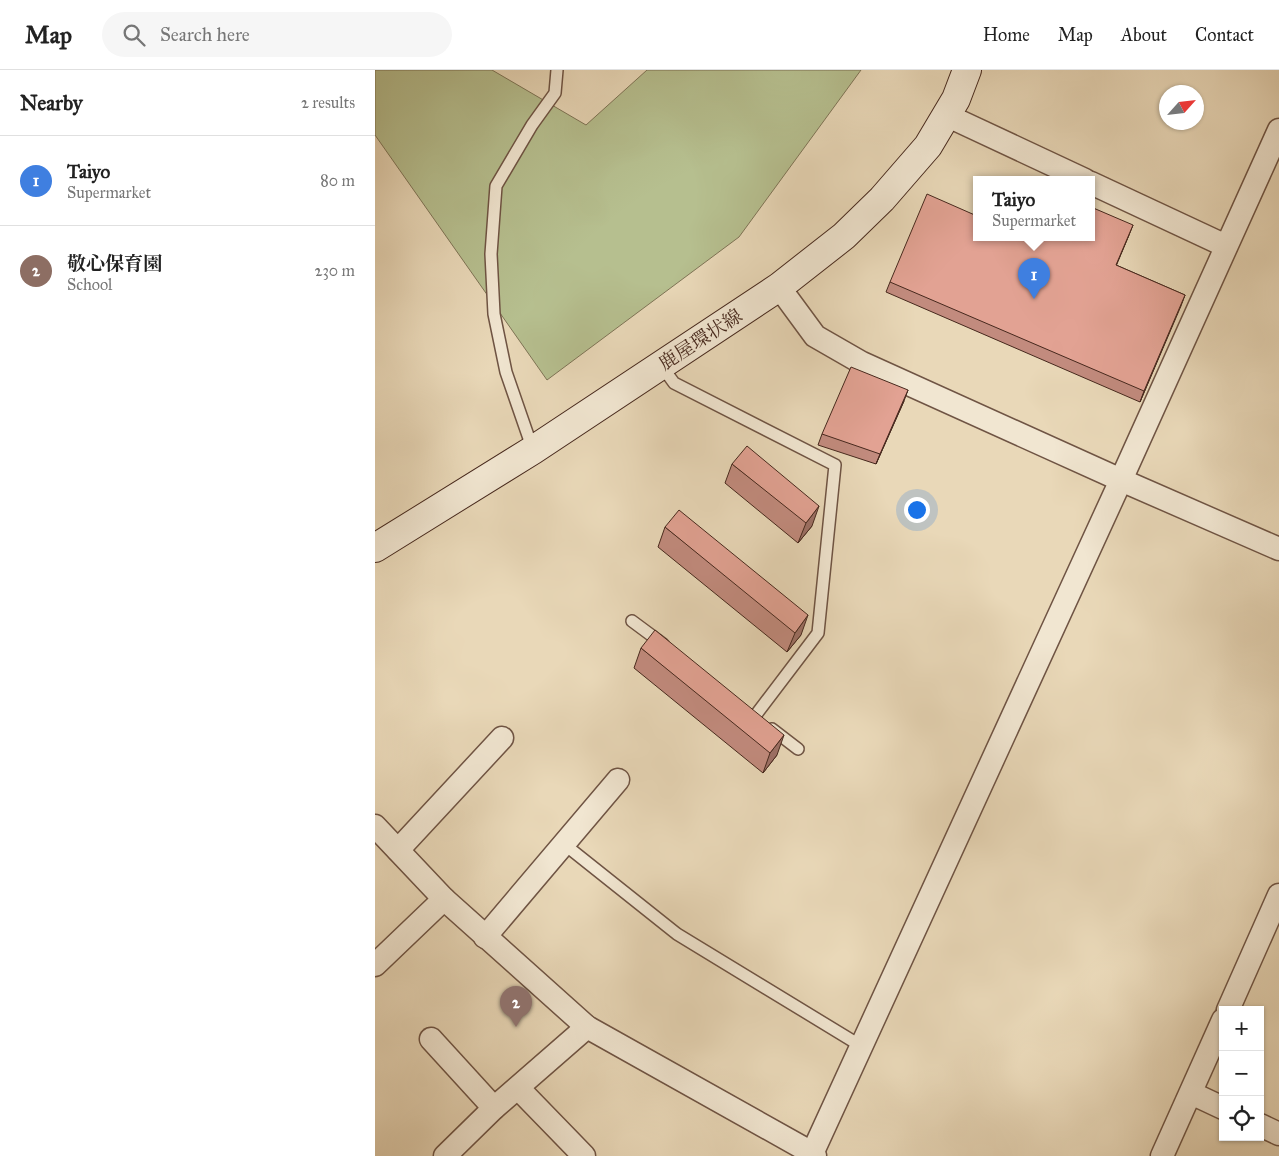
<!DOCTYPE html>
<html lang="en">
<head>
<meta charset="utf-8">
<style>
	:root { --surface:#fff; --page:#f6f6f6; --text:#222; --muted:#767676; --line:#e0e0e0; --accent:#ea580c }
	body { margin:0; font-family:"IM FELL Great Primer","Noto Serif JP",serif; background:var(--page); color:var(--text) }
	.controls { position:absolute; right:15px; bottom:15px; display:grid; overflow:hidden; border-radius:0px; box-shadow:0 1px 4px #0004 }
	.controls button { width:45px; height:45px; display:grid; place-items:center; padding:0; border:0; border-bottom:1px solid var(--line); background:var(--surface); color:var(--text); font:25px sans-serif }
	.compass { position:absolute; left:784px; top:15px; width:45px; height:45px; border-radius:50%; background:var(--surface); box-shadow:0 1px 4px #0004; rotate:63deg }
	.you { position:absolute; left:541px; top:439px; width:18px; height:18px; margin:-12px; border:4px solid #fff; border-radius:50%; background:#1a73e8; box-shadow:0 0 0 8px #1a73e833 }
	.badge { display:grid; place-items:center; width:32px; height:32px; border-radius:50%; background:var(--accent); color:#fff; font-size:16px; font-weight:700 }
	.pin { position:absolute; translate:-50% -41px; filter:drop-shadow(0 1px 2px #0008) }
	.pin::after { content:''; position:absolute; top:26px; width:18px; height:15px; background:inherit; clip-path:polygon(0 0,100% 0,50% 100%) }
	.popup { position:absolute; left:598px; top:106px; width:122px; height:65px; box-sizing:border-box; display:grid; place-content:center; border-radius:0px; background:var(--surface); filter:drop-shadow(0 1px 4px #0005); font-size:16px; white-space:nowrap; color:var(--muted) }
	.popup b { font-size:19px; color:var(--text) }
	.popup::after { content:''; position:absolute; left:50%; top:100%; margin-left:-10px; border:10px solid transparent; border-top-color:var(--surface) }
	.list { margin:0; padding:0; list-style:none }
	h2 { display:flex; justify-content:space-between; align-items:center; height:65px; margin:0; padding:0 20px; font-size:21px }
	h2 small { font-size:16px; font-weight:400; color:var(--muted) }
	.list li { display:grid; grid-template-columns:32px 1fr auto; gap:15px; align-items:center; box-sizing:border-box; height:90px; padding:0 20px; border-top:1px solid var(--line) }
	.list b { display:block; font-size:19px; white-space:nowrap }
	.list p { margin:0; font-size:16px; white-space:nowrap; color:var(--muted) }
	.list em { font-size:16px; font-style:normal; color:var(--muted) }
	.icon { flex:none; width:28px; height:28px; fill:none; stroke:currentColor; stroke-width:2; stroke-linecap:round; stroke-linejoin:round }
	.map { position:relative; flex:none; width:904px; height:1086px; overflow:hidden }
	header { display:flex; align-items:center; gap:30px; box-sizing:border-box; height:70px; padding:0 25px; background:var(--surface); border-bottom:1px solid var(--line) }
	header strong { font-size:24px }
	nav { display:flex; gap:28px; margin-inline-start:auto; font-size:18px }
	.search { width:350px; height:45px; background:var(--page); display:flex; align-items:center; gap:12px; box-sizing:border-box; padding:0 18px; border-radius:28px; color:var(--muted); font-size:19px }
	main { display:flex }
	aside { flex:1; background:var(--surface) }
	.map>svg:first-child { display:block }
	.green { fill:#b6bf8f; stroke:#7e7456 }
	.lines { fill:none; stroke-linecap:round; stroke-linejoin:round }
	.lane-casing { stroke:#6f5444; stroke-width:14 }
	.street-casing { stroke:#6f5444; stroke-width:25 }
	.secondary-casing { stroke:#46281d; stroke-width:30 }
	.lane { stroke:#f1e6d1; stroke-width:11 }
	.street { stroke:#f1e6d1; stroke-width:22 }
	.secondary { stroke:#f1e6d1; stroke-width:28 }
	.wall { fill:#c28b7e; stroke:#46281d }
	.shaded-wall { fill:#9e7167; stroke:#46281d }
	.building { fill:#e2a293; stroke:#46281d }
	.labels { text-anchor:middle; stroke-width:4; stroke-linejoin:round; paint-order:stroke }
	.street-label { font-size:19px; fill:#46281d; stroke:#f1e6d1 }
</style>
</head>
<body>
<header>
<strong>Map</strong>
<div class="search"><svg class="icon" aria-label="search" viewBox="0 0 24 24"><circle cx="10" cy="10" r="6"/><path d="M15 15l6 6"/></svg>Search here</div>
<nav><a>Home</a><a>Map</a><a>About</a><a>Contact</a></nav>
</header>
<main>
<aside>
<h2>Nearby<small>2 results</small></h2>
<ul class="list">
<li><span class="badge" style="background:#3f7fe0">1</span><div><b>Taiyo</b><p>Supermarket</p></div><em>80 m</em></li>
<li><span class="badge" style="background:#8d6e63">2</span><div><b>敬心保育園</b><p>School</p></div><em>230 m</em></li>
</ul>
</aside>
<div class="map">
<svg width="904" height="1086" viewBox="0 0 904 1086">
	<rect width="100%" height="100%" fill="#e9d8b8"/>
	<filter id="stains"><feTurbulence type="fractalNoise" baseFrequency=".004" numOctaves="4"/><feColorMatrix values="0 0 0 0 .2 0 0 0 0 .09 0 0 0 0 .02 0 0 0 .5 -.17"/></filter>
	<radialGradient id="worn" r=".72"><stop offset=".6" stop-color="#630" stop-opacity="0"/><stop offset="1" stop-color="#630" stop-opacity=".3"/></radialGradient>
	<path class="green" d="M 0,0 L 117,0 L 211,55 L 272,0 L 486,0 L 364,167 L 172,310 L 0,65 Z"/>
	<g class="lines">
		<g class="lane-casing">
			<g id="lane">
				<path d="M 286,295 L 299,313 L 460,395 L 443,563 L 380,646"/>
				<path d="M 158,380 L 131,302 L 119,244 L 116,184 L 121,116 L 157,55 L 180,23 L 182,0"/>
				<path d="M 257,551 L 288,574"/>
				<path d="M 397,659 L 423,679"/>
				<path d="M 189,774 L 302,864 L 486,976"/>
			</g>
		</g>
		<g class="street-casing">
			<g id="street">
				<path d="M 571,45 L 710,110"/>
				<path d="M 716,113 L 851,176"/>
				<path d="M 404,217 L 440,266 L 487,293 L 746,410 L 904,479"/>
				<path d="M 0,756 L 69,829 L 212,957 L 437,1083 L 440,1086"/>
				<path d="M 23,780 L 127,668"/>
				<path d="M 110,867 L 243,710"/>
				<path d="M 0,895 L 69,829"/>
				<path d="M 853,940 L 904,825"/>
				<path d="M 56,969 L 119,1038"/>
				<path d="M 143,1018 L 209,1086"/>
				<path d="M 816,1023 L 848,1038"/>
				<path d="M 885,1055 L 904,1064"/>
				<path d="M 70,1086 L 119,1038 L 212,957"/>
				<path d="M 436,1086 L 746,410 L 904,60"/>
				<path d="M 787,1086 L 848,950"/>
			</g>
		</g>
		<g class="secondary-casing">
			<path id="secondary" d="M 0,478 L 158,380 L 404,217 L 469,166 L 507,129 L 553,76 L 581,29 L 592,0"/>
		</g>
		<use href="#lane" class="lane"/>
		<use href="#street" class="street"/>
		<use href="#secondary" class="secondary"/>
	</g>
	<g class="wall">
		<path d="M 754,165 L 741,195 L 810,225 L 765,332 L 511,222 L 515,212 L 602,168 Z"/>
		<path d="M 529,331 L 501,394 L 443,375 L 447,364 Z"/>
		<path d="M 357,394 L 437,456 L 423,473 L 350,413 Z"/>
		<path d="M 290,457 L 426,565 L 412,582 L 283,477 Z"/>
		<path d="M 266,578 L 402,685 L 388,703 L 259,598 Z"/>
	</g>
	<g class="shaded-wall">
		<path d="M 758,155 L 754,165 L 737,206 L 741,195 Z"/>
		<path d="M 810,225 L 806,236 L 765,332 L 769,321 Z"/>
		<path d="M 533,320 L 529,331 L 501,394 L 505,384 Z"/>
		<path d="M 444,436 L 437,456 L 423,473 L 431,453 Z"/>
		<path d="M 433,545 L 426,565 L 412,582 L 420,563 Z"/>
		<path d="M 409,665 L 402,685 L 388,703 L 395,683 Z"/>
	</g>
	<g class="building">
		<path d="M 650,108 L 656,110 L 649,110 Z"/>
		<path d="M 552,124 L 602,146 L 602,168 L 716,168 L 716,137 L 758,155 L 741,195 L 810,225 L 769,321 L 515,212 Z"/>
		<path d="M 476,297 L 533,320 L 505,384 L 447,364 Z"/>
		<path d="M 372,376 L 444,436 L 431,453 L 357,394 Z"/>
		<path d="M 304,440 L 433,545 L 420,563 L 290,457 Z"/>
		<path d="M 280,560 L 409,665 L 395,683 L 266,578 Z"/>
	</g>
	<g class="labels">
		<g class="street-label">
			<text transform="translate(325 269) rotate(-33)" y="7">鹿屋環状線</text>
		</g>
	</g>
	<rect width="100%" height="100%" filter="url(#stains)"/>
	<rect width="100%" height="100%" fill="url(#worn)"/>
</svg>
<div class="controls">
<button>+</button>
<button>−</button>
<button><svg class="icon" aria-label="locate" viewBox="0 0 24 24"><circle cx="12" cy="12" r="6"/><path d="M12 2v4M12 18v4M2 12h4M18 12h4"/></svg></button>
</div>
<svg class="compass" viewBox="-18 -18 36 36"><path d="M0-13l5 13h-10z" fill="#e53935"/><path d="M0 13l5-13h-10z" fill="#767676"/></svg>
<div class="you"></div>
<div class="pin badge" style="left:659px;top:229px;background:#3f7fe0">1</div>
<div class="popup"><b>Taiyo</b>Supermarket</div>
<div class="pin badge" style="left:141px;top:957px;background:#8d6e63">2</div>
</div>
</main>
</body>
</html>
